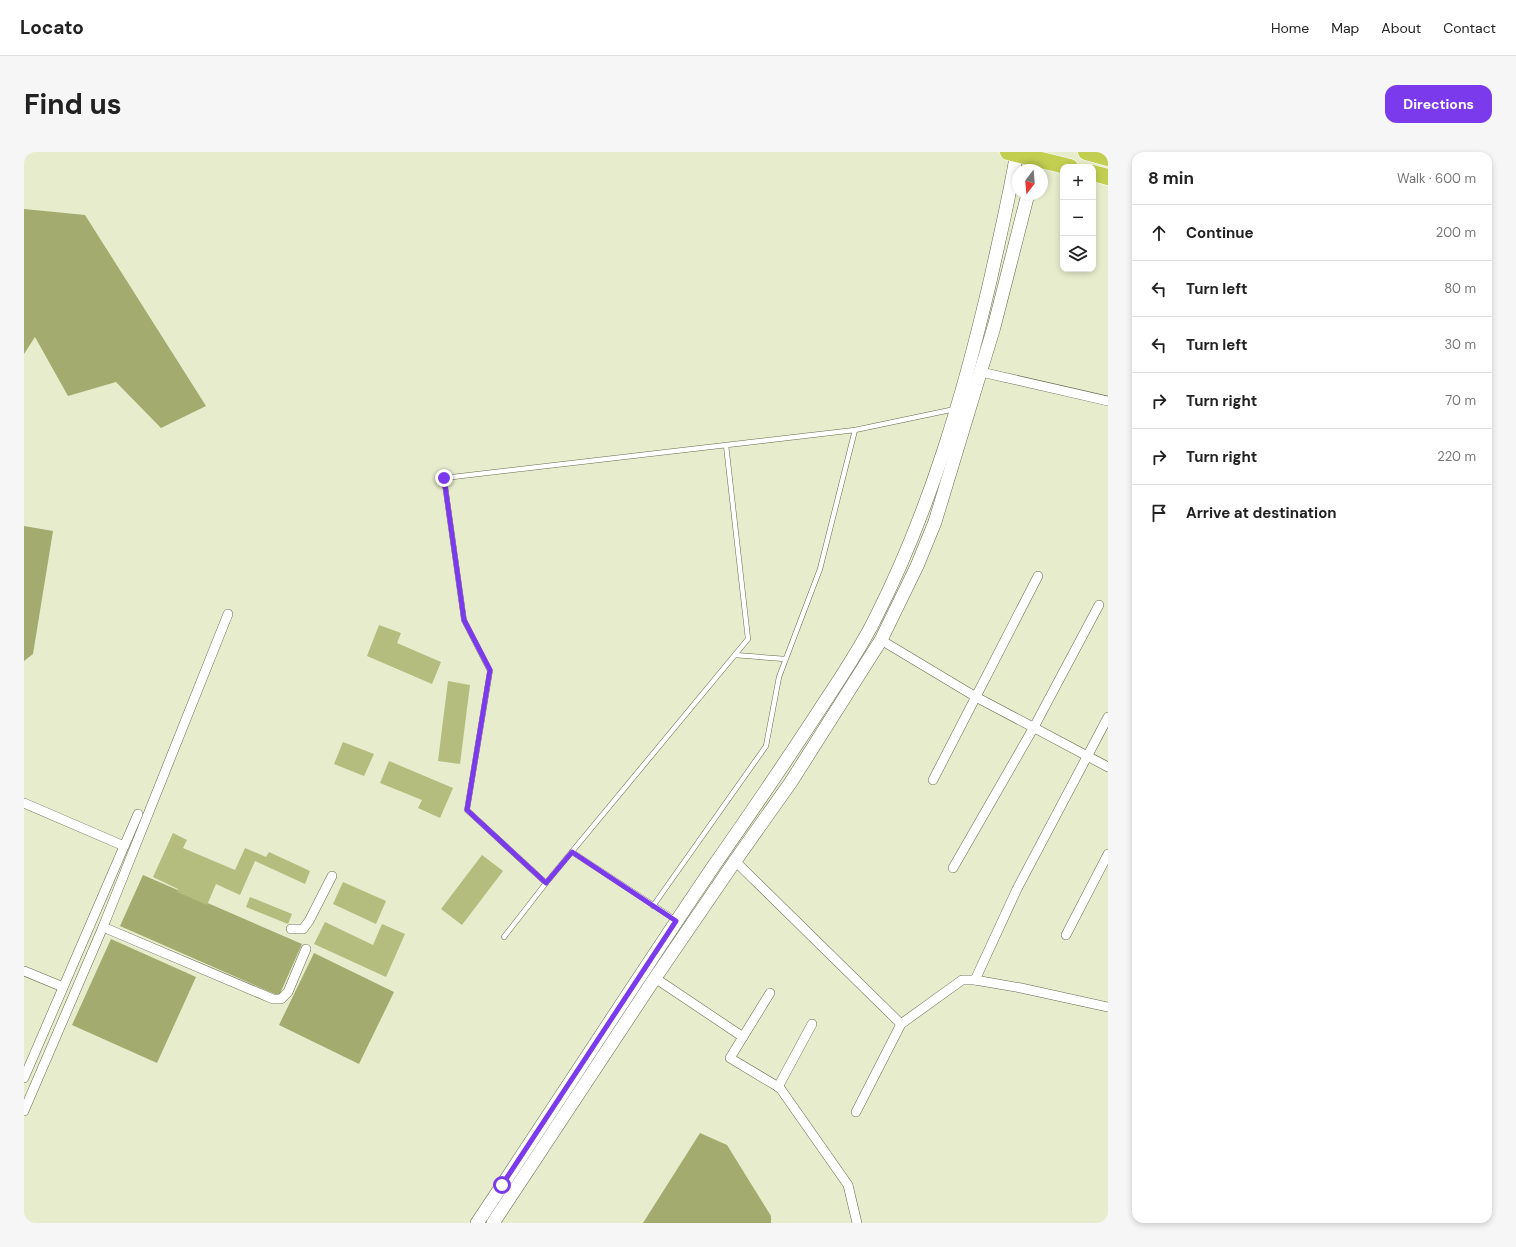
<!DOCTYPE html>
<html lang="en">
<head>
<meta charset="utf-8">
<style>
	:root { --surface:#fff; --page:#f6f6f6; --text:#222; --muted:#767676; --line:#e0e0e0; --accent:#7c3aed }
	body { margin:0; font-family:"DM Sans",sans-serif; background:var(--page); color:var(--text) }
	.controls { position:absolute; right:12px; top:12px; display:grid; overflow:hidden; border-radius:8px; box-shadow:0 2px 6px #0003 }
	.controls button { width:36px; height:36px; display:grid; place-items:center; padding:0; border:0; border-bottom:1px solid var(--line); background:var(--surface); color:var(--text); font:20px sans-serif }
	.compass { position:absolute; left:988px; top:12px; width:36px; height:36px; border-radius:50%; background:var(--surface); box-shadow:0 2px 6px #0003; rotate:196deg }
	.stop { position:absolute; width:12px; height:12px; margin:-9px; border:3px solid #7c3aed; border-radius:50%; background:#fff }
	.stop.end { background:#7c3aed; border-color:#fff; box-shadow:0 1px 4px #0008 }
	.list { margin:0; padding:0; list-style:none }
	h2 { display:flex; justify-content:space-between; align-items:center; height:52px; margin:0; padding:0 16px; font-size:17px }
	h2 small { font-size:13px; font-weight:400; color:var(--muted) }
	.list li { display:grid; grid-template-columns:26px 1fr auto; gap:12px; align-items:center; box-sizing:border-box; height:56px; padding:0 16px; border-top:1px solid var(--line) }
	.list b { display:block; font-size:15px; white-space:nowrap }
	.list em { font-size:13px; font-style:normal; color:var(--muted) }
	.icon { flex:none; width:22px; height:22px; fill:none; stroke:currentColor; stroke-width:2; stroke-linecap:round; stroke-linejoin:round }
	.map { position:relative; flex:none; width:1084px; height:1071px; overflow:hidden; border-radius:12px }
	header { display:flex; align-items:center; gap:24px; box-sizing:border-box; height:56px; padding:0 20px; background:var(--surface); border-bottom:1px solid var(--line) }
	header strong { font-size:19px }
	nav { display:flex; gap:22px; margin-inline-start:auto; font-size:14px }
	.intro { display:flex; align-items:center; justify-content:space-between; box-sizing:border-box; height:96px; padding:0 24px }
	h1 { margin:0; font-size:28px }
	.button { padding:10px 18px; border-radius:12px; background:var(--accent); color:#fff; font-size:14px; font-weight:700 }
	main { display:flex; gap:24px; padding:0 24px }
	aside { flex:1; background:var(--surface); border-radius:12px; box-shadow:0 2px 6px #0003 }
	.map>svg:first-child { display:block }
	.forest { fill:#a3ab6e }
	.building { fill:#b4bc7e }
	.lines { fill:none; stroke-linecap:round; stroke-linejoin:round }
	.lane-casing { stroke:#666a4e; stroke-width:5.5 }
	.street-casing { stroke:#666a4e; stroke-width:10 }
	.secondary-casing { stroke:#666a4e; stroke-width:14 }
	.highway-casing { stroke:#fff; stroke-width:17 }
	.lane { stroke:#fff; stroke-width:4.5 }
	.street { stroke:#fff; stroke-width:9 }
	.secondary { stroke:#fff; stroke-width:13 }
	.highway { stroke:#c2ce50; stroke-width:16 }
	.route { stroke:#7c3aed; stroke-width:5 }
</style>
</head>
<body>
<header>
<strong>Locato</strong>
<nav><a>Home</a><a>Map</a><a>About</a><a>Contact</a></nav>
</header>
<div class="intro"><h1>Find us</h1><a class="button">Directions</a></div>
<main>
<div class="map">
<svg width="1084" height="1071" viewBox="0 0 1084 1071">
	<rect width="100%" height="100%" fill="#e7eccc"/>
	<g class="forest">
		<path d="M 0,57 L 61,63 L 182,254 L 137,276 L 92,230 L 44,244 L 11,185 L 0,202 Z"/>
		<path d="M 0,374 L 29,379 L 9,502 L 0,509 Z"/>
		<path d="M 119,723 L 278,792 L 255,844 L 96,774 Z"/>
		<path d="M 87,787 L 172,825 L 133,911 L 48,873 Z"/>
		<path d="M 290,801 L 370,840 L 335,912 L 255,873 Z"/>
		<path d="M 676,981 L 703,993 L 747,1064 L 747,1071 L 619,1071 Z"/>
	</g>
	<g class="building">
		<path d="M 355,473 L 377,481 L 373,491 L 417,510 L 408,532 L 343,504 Z"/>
		<path d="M 424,529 L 446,533 L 436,612 L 414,609 Z"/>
		<path d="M 319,590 L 350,602 L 340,624 L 310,612 Z"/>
		<path d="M 365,609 L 429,636 L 416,666 L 394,656 L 398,648 L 356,631 Z"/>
		<path d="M 149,681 L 163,688 L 159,696 L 211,718 L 221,696 L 242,705 L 245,700 L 286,719 L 281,732 L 231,709 L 216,743 L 192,732 L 183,753 L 153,740 L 154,737 L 129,725 Z"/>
		<path d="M 458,703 L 479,719 L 438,773 L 417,757 Z"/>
		<path d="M 319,730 L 362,749 L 352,772 L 309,752 Z"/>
		<path d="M 226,745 L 268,762 L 264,772 L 222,755 Z"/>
		<path d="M 301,770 L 349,793 L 358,772 L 381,782 L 362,825 L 290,792 Z"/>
	</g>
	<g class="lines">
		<g class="lane-casing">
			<g id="lane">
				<path d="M 711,503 L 761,507"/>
				<path d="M 548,700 L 652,768"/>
				<path d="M 522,731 L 443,658 L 466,519 L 440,468 L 420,326 L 831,278 L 931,257"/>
				<path d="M 629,754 L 742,594 L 755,525 L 796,417 L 831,278"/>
				<path d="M 480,785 L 522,731 L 724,487 L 702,293"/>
			</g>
		</g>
		<g class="street-casing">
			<g id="street">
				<path d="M 957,220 L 1084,249"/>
				<path d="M 857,488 L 952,545 L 1084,615"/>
				<path d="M 909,628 L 1014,424"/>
				<path d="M 0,651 L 100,694"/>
				<path d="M 711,709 L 877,872 L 938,828 L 951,828 L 997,836 L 1084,855"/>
				<path d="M 929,716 L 1010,575 L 1075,453"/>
				<path d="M 79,775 L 249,847 L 257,847 L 264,840 L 282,797"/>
				<path d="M 267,777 L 279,777 L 285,769 L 308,724"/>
				<path d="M 1042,783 L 1084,702"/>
				<path d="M 0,819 L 39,835"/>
				<path d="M 631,826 L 719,885"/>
				<path d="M 951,828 L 993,737 L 1084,565"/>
				<path d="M 746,841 L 706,906 L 756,936 L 824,1033 L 833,1071"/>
				<path d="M 0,926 L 114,662"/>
				<path d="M 754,935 L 788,872"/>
				<path d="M 0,959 L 79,775 L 204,462"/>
				<path d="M 832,960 L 877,872"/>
			</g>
		</g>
		<g class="secondary-casing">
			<g id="secondary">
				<path d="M 1010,18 L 1014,0"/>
				<path d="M 453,1071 C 532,953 609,833 689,715 C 726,662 763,608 798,554 C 817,525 837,496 852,465 C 906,358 940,242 967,125 C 976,84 986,42 993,0"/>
				<path d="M 469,1071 L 631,826 L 711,709 L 767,630 L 857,488 L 893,414 L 911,370 L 970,175 L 1004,42"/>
			</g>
		</g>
		<g class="highway-casing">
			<g id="highway">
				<path d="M 984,0 L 1046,15"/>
				<path d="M 1062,0 L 1084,6"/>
				<path d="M 1069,21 L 1084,25"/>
			</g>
		</g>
		<use href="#lane" class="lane"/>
		<use href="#street" class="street"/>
		<use href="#secondary" class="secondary"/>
		<use href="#highway" class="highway"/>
	</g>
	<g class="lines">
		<path class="route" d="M 420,326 L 440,468 L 466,518 L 443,658 L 522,731 L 548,700 L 652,769 L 478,1033"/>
	</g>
</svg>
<div class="controls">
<button>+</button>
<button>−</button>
<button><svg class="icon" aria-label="layers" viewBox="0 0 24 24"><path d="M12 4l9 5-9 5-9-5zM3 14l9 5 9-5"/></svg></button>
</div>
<svg class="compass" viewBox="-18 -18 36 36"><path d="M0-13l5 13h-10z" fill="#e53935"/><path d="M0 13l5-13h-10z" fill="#767676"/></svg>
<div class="stop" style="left:478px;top:1033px"></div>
<div class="stop end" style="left:420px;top:326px"></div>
</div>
<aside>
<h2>8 min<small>Walk · 600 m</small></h2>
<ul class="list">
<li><svg class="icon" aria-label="ahead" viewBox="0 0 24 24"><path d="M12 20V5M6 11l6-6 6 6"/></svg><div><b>Continue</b></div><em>200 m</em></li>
<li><svg class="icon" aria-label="left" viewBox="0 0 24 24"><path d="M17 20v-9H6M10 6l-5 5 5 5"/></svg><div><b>Turn left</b></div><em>80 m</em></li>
<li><svg class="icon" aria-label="left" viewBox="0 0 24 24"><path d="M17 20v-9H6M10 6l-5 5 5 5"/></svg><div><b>Turn left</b></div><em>30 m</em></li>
<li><svg class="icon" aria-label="right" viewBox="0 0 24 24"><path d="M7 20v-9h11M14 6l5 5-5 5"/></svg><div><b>Turn right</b></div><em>70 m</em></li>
<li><svg class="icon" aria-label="right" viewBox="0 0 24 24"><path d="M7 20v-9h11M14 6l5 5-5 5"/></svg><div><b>Turn right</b></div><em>220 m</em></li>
<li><svg class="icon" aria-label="arrive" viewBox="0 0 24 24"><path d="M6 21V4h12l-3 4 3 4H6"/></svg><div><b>Arrive at destination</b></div></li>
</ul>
</aside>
</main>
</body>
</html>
